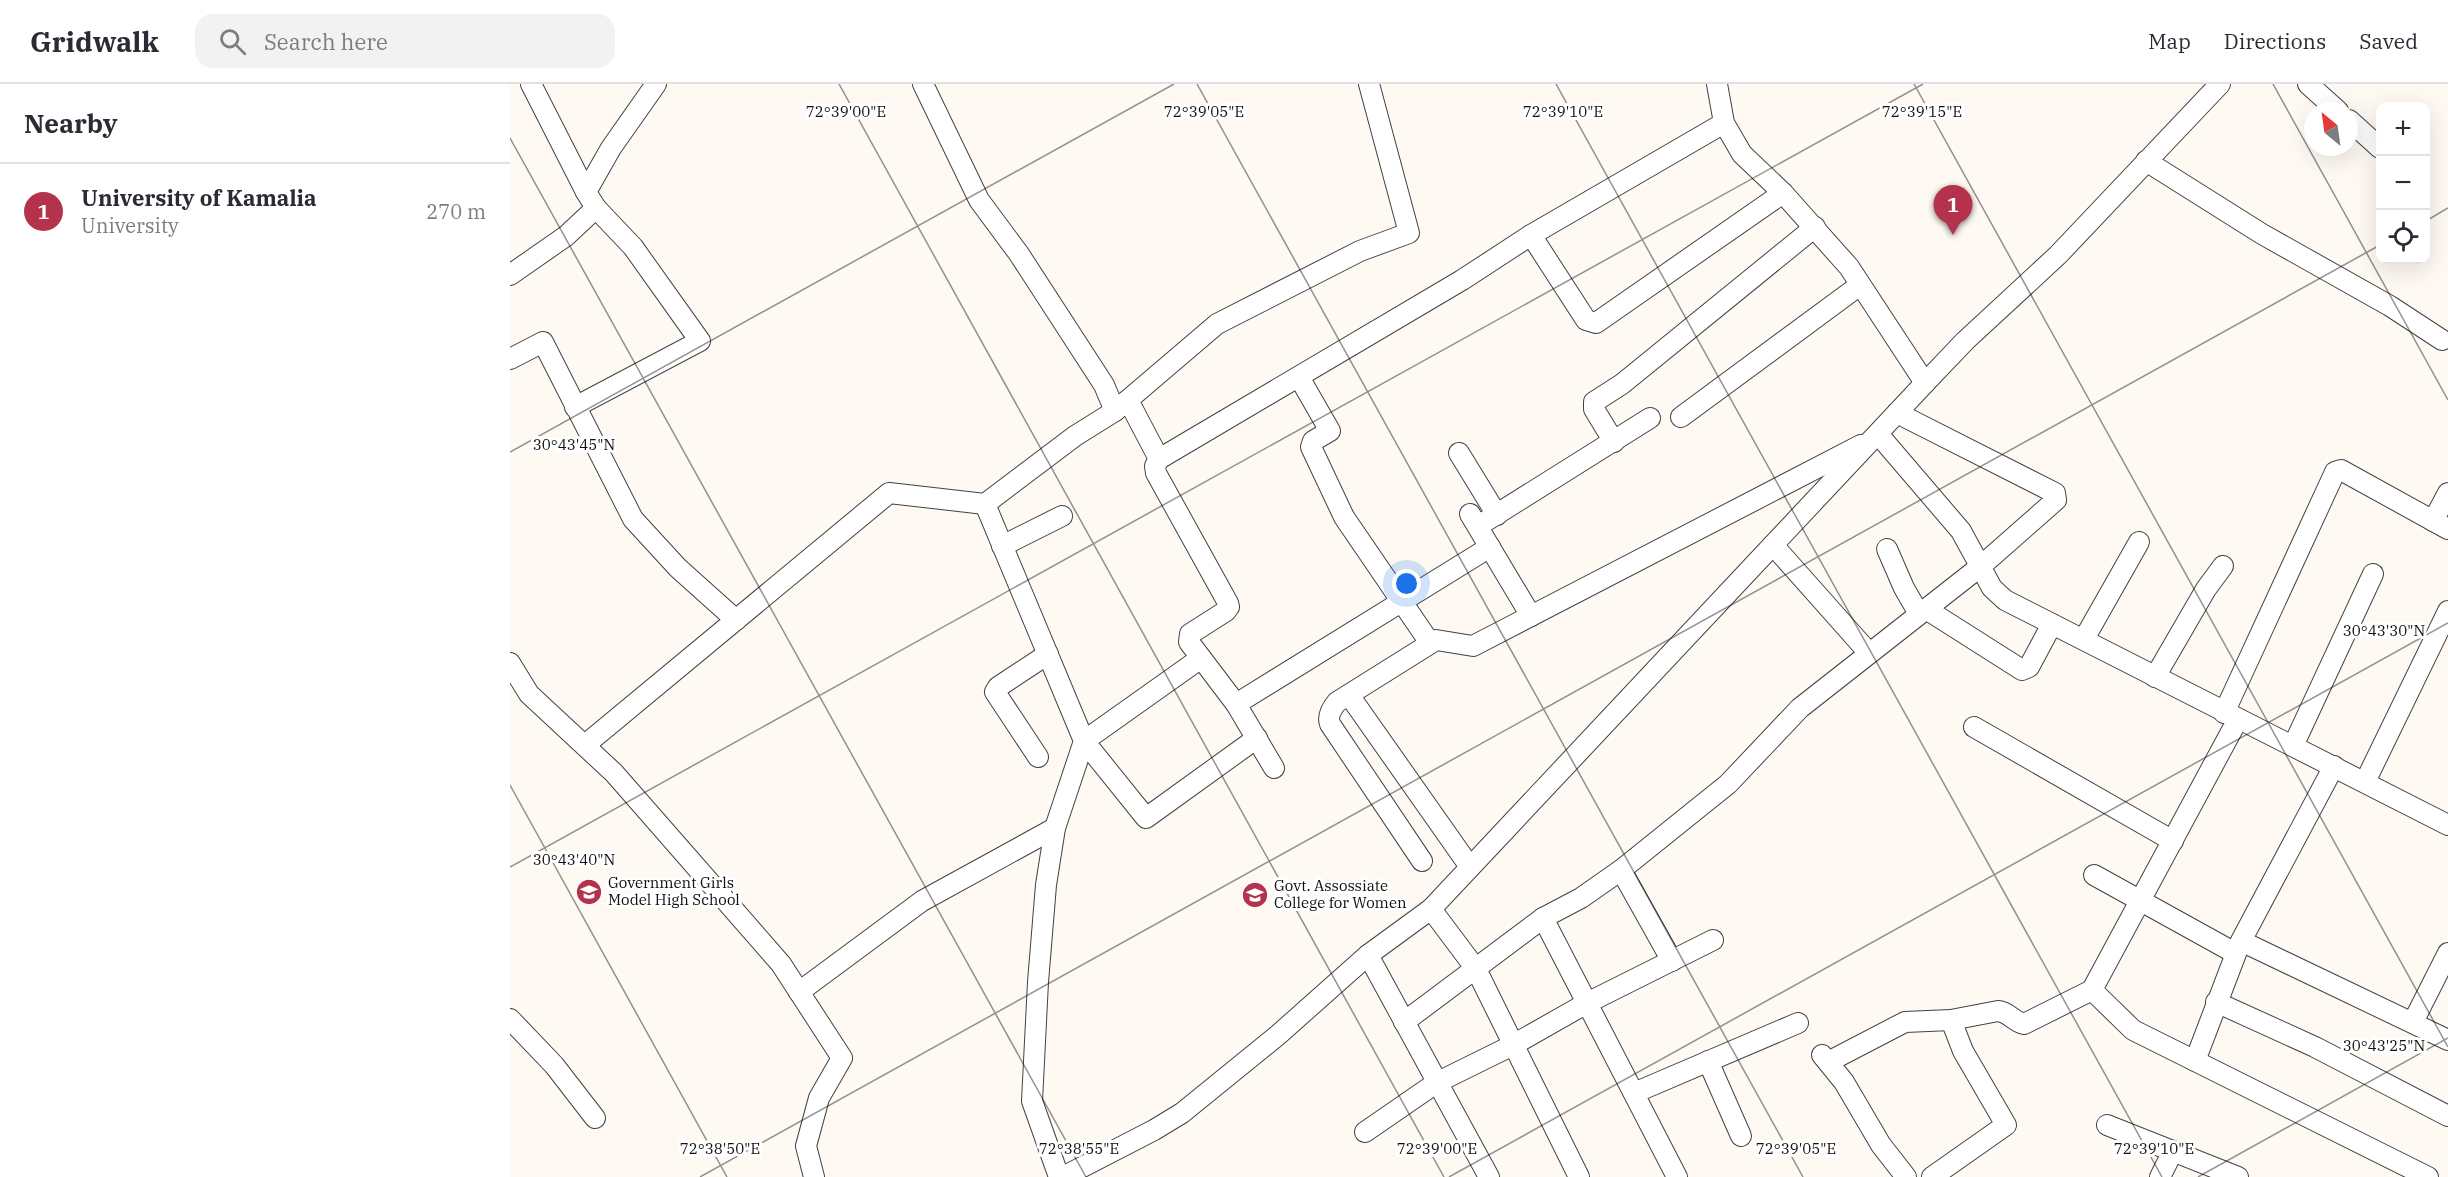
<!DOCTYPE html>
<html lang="en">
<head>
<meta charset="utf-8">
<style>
	:root { --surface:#fff; --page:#f2f2f3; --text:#2b2b33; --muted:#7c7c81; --line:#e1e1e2; --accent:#b4324b }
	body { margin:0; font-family:"IBM Plex Serif",serif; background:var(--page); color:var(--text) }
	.controls { position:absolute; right:18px; top:18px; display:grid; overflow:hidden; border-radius:12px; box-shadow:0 6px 24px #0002 }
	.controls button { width:54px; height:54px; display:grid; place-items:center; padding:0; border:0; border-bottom:2px solid var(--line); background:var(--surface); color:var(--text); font:30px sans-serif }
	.compass { position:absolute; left:1794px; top:18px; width:54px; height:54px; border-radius:50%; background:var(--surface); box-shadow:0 6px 24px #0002; rotate:331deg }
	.you { position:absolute; left:897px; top:500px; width:21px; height:21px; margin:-15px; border:4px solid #fff; border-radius:50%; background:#1a73e8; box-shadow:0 0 0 9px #1a73e833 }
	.badge { display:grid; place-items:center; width:39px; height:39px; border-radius:50%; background:var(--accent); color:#fff; font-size:20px; font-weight:700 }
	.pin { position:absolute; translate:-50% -50px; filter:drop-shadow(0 2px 3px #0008) }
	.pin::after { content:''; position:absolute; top:32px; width:21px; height:18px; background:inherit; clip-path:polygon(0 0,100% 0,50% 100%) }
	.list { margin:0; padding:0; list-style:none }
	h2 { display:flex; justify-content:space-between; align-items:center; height:78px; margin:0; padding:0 24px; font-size:26px }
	h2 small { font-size:20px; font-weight:400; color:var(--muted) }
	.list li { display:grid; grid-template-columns:39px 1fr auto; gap:18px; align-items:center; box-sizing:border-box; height:96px; padding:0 24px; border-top:2px solid var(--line) }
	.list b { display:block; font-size:22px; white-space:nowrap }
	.list p { margin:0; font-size:20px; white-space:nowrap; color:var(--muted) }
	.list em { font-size:20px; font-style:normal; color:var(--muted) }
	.icon { flex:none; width:33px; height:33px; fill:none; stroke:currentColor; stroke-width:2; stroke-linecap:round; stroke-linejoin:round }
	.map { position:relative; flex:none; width:1938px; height:1093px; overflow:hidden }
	header { display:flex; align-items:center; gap:36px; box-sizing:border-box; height:84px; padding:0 30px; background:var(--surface); border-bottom:2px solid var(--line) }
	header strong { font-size:28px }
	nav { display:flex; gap:33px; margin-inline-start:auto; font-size:21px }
	.search { width:420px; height:54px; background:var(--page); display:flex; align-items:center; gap:15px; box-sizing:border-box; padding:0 21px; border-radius:18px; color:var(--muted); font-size:22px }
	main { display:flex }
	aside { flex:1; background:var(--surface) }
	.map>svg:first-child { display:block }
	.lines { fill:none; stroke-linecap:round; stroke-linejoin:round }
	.minor-casing { stroke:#424242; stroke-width:22 }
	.minor { stroke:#fff; stroke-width:20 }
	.ticks { fill:none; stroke:#0f0f0f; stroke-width:1.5; stroke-opacity:0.45 }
	.labels { text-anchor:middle; stroke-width:6; stroke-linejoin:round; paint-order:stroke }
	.poi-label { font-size:15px; fill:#0f0f0f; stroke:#fff; text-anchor:start }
	.ticks-label { font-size:15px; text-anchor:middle; fill:#0f0f0f; stroke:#fff; stroke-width:6; stroke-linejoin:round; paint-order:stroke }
</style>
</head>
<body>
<header>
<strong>Gridwalk</strong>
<div class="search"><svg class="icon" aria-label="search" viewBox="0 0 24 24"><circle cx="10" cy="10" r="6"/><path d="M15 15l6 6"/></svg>Search here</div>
<nav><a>Map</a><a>Directions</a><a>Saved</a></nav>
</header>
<main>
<aside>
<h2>Nearby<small></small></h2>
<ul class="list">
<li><span class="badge">1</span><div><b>University of Kamalia</b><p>University</p></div><em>270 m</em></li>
</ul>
</aside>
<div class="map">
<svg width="1938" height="1093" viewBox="0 0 1938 1093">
	<rect width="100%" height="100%" fill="#fefaf3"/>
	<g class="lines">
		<g class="minor-casing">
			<g id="minor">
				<path d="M 21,0 L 76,108"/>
				<path d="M 413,0 L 469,116 L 509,170 L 594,301 L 605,327"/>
				<path d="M 1207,0 L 1214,39 L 1232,70 L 1273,109 L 1339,183 L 1415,299"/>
				<path d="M 1798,0 L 1828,27"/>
				<path d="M 1839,36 L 1870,64"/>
				<path d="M 1636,77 L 1752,150 L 1880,222 L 1932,256"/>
				<path d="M 1021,151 L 1076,236 L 1086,239 L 1273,109"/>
				<path d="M 0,191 L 56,152 L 86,124 L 76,108 L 101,64 L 146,0"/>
				<path d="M 0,275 L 33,258 L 123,435 L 168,484 L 226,536"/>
				<path d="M 789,293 L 820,347 L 803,357 L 801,363 L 834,433 L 920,559"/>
				<path d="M 618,316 L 649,375"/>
				<path d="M 65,323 L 190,257 L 123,163 L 86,124"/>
				<path d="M 1171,333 L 1350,201"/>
				<path d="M 1368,350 L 1451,447 L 1482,504 L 1495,516 L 1938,741"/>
				<path d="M 1104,358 L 1084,325 L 1084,318 L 1112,300 L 1305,143"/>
				<path d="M 949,369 L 987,431"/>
				<path d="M 475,420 L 574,657 L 545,744 L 536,801 L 528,898 L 522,1017 L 549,1093"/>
				<path d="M 960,430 L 1021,532"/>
				<path d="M 1923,437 L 1938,409"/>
				<path d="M 968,442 L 1140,334"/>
				<path d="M 1263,461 L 1359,569"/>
				<path d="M 492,462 L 552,432"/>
				<path d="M 1377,465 L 1394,504 L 1409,530"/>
				<path d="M 1416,525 L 1512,586 L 1519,583 L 1542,540"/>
				<path d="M 1574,555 L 1629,458"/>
				<path d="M 691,574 L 574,657 L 636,734 L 747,654"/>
				<path d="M 0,579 L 19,610 L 104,689 L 271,880 L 332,974 L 309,1014 L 296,1062 L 304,1093"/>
				<path d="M 1645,593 L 1696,505 L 1713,482"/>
				<path d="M 839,611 L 960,783"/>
				<path d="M 726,620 L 980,463"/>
				<path d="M 1714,629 L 1825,388 L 1831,386 L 1938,445"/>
				<path d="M 1728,635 L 1582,906 L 1623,946 L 1918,1093"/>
				<path d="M 1464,643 L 1663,757"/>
				<path d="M 75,661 L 379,409 L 475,420 L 565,352 L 605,327 L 707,240 L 850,167 L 899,149 L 859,0"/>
				<path d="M 1783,662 L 1863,490"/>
				<path d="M 528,673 L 485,608 L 488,603 L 538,570"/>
				<path d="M 1824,682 L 1731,857 L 1938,956"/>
				<path d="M 764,684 L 726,620 L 679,558 L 680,550 L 716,527 L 719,523 L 718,519 L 646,389 L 645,382 L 649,375 L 952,196 L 1021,151 L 1214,39"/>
				<path d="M 1855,698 L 1938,527"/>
				<path d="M 912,777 L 820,640 C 817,632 822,624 827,618 L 926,556 L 963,562 L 1351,361"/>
				<path d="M 1111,786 L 1162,877"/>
				<path d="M 1584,791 L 1725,869"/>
				<path d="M 921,825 L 966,885 L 1069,1093"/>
				<path d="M 1033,834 L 1167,1093"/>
				<path d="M 858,871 L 979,1093"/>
				<path d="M 289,908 L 412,817 L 545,744"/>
				<path d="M 1706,918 L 1805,963 L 1938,1032"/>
				<path d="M 0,935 L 44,981 L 85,1034"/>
				<path d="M 894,938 L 1033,834 L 1071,814 L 1111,786 L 1218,700 L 1290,624 L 1471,482 L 1546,416 L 1545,409 L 1387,329"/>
				<path d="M 1903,938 L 1938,869"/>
				<path d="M 1312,971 L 1334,998 L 1371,1061 L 1396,1093"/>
				<path d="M 1198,977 L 1231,1052"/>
				<path d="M 1685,977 L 1730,859"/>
				<path d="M 1318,978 L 1395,938 L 1441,936 L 1488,927 C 1499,928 1504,938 1514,940 L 1582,906"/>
				<path d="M 1124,1009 L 1288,939"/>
				<path d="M 1597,1041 L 1728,1093"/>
				<path d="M 855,1048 L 926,999 L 1003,961 L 1077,919 L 1203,856"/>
				<path d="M 553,1093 L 644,1046 L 672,1029 L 768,951 L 858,871 L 921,825 L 1415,299 L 1455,257 L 1548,171 L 1710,0"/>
				<path d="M 1422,1093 L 1496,1041 L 1453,967 L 1441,936"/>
				<path d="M 1650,1093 L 1663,1067"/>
			</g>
		</g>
		<use href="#minor" class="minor"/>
	</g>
	<path class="ticks" d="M 329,0 L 934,1093M 687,0 L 1293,1093M 1046,0 L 1652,1093M 1404,0 L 1938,963M 1763,0 L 1938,316M 0,54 L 576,1093M 1916,137 L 1938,124M 0,368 L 664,0M 0,701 L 217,1093M 0,783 L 1413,0M 190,1093 L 1870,161M 939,1093 L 1938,539M 1688,1093 L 1938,954"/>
	<defs>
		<g id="school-disc" transform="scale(1.35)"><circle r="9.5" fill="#b4324b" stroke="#fff"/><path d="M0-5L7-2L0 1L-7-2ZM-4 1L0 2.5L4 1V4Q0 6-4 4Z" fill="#fff"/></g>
		<g id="university-disc" transform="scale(1.35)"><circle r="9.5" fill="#b4324b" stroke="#fff"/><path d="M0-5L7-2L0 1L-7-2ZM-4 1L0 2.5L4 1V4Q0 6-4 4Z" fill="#fff"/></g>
	</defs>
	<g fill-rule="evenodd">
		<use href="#school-disc" x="79" y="808"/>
		<use href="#university-disc" x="745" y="811"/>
	</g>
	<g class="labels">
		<g class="poi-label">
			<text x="98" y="804">Government Girls<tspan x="98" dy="17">Model High School</tspan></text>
			<text x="764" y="807">Govt. Assossiate<tspan x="764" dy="17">College for Women</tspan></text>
		</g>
	</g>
	<g class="ticks-label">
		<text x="336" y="33">72°39'00"E</text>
		<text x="694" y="33">72°39'05"E</text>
		<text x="1053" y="33">72°39'10"E</text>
		<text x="1412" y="33">72°39'15"E</text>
		<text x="64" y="366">30°43'45"N</text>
		<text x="1874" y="552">30°43'30"N</text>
		<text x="64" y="781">30°43'40"N</text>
		<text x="1874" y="967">30°43'25"N</text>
		<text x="210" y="1070">72°38'50"E</text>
		<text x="569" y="1070">72°38'55"E</text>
		<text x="927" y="1070">72°39'00"E</text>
		<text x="1286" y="1070">72°39'05"E</text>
		<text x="1644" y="1070">72°39'10"E</text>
	</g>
</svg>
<div class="controls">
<button>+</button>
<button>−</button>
<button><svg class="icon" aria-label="locate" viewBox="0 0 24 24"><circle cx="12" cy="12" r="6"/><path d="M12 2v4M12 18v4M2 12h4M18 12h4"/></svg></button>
</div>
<svg class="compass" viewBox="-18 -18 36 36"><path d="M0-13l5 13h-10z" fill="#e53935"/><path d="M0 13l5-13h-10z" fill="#7c7c81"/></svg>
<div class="you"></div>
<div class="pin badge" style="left:1443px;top:151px">1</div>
</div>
</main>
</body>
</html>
